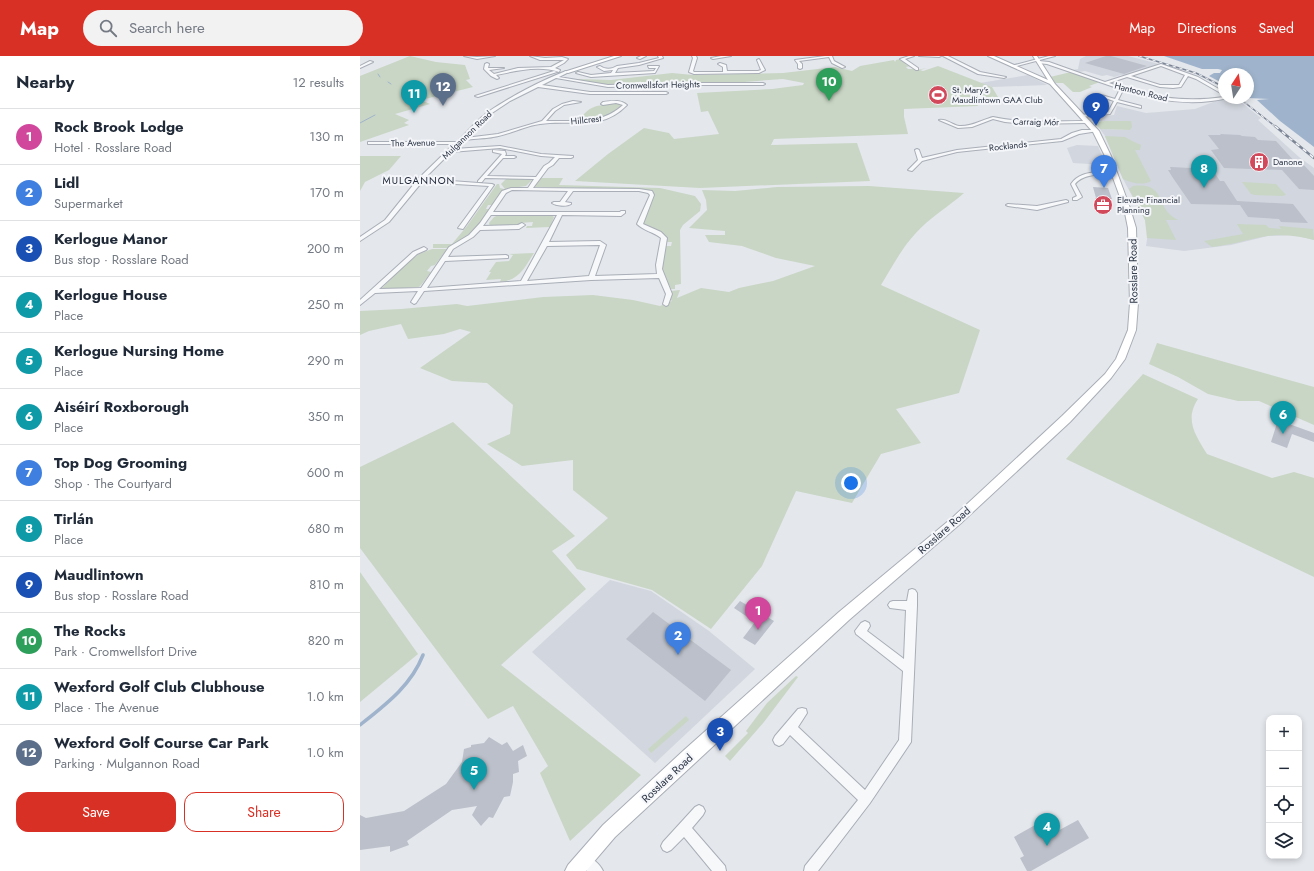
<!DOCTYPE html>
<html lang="en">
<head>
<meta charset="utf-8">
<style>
	:root { --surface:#fff; --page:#f2f2f3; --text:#1f2937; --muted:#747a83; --line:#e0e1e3; --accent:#d93025 }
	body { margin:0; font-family:Jost,sans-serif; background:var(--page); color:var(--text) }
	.controls { position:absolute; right:12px; bottom:12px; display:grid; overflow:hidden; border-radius:8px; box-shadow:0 2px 6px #0003 }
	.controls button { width:36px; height:36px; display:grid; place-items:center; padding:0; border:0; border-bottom:1px solid var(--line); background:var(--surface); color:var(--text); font:20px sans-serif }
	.compass { position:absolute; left:858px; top:12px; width:36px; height:36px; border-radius:50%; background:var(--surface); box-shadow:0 2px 6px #0003; rotate:12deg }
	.you { position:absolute; left:491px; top:427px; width:14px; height:14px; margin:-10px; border:3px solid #fff; border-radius:50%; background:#1a73e8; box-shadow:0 0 0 6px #1a73e833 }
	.badge { display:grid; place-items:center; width:26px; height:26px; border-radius:50%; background:var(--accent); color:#fff; font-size:13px; font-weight:700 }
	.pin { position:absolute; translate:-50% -33px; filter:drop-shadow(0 1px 2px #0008) }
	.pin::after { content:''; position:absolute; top:21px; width:14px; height:12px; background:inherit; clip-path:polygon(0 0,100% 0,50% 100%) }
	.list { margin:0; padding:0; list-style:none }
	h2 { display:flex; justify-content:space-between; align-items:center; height:52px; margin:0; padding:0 16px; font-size:17px }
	h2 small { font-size:13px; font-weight:400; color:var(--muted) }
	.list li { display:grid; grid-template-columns:26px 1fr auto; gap:12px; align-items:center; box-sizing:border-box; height:56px; padding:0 16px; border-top:1px solid var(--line) }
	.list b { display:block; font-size:15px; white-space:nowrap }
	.list p { margin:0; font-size:13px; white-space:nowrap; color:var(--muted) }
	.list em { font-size:13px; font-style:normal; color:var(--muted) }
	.actions { display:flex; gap:8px; padding:12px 16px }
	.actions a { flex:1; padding:9px 0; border:1px solid var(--accent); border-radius:12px; text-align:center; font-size:14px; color:var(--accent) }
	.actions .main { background:var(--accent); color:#fff }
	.icon { flex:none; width:22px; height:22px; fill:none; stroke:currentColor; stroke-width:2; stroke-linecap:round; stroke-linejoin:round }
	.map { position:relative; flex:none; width:954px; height:815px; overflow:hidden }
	header { display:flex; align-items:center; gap:24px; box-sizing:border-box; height:56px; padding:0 20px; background:var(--accent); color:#fff }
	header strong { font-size:19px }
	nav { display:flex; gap:22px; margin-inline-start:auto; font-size:14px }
	.search { width:280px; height:36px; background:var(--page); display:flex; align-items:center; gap:10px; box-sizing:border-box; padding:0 14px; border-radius:22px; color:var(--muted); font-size:15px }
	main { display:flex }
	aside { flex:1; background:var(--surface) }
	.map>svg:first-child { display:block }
	.built { fill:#d2d6de }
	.green { fill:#c9d6c5 }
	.water { fill:#9fb4cc }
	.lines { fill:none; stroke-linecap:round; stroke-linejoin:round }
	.stream-far1 { stroke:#9fb4cc; stroke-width:1 }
	.stream { stroke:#9fb4cc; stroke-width:3.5 }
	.building { fill:#bbc0ca }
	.street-casing { stroke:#a9aeb7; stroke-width:2 }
	.secondary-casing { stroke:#a9aeb7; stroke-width:2 }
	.street { fill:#f7f8fa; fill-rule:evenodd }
	.secondary { fill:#fff; fill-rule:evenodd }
	.rail-far1-casing { stroke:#7d8696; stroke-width:1.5 }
	.rail-casing { stroke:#7d8696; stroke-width:2.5 }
	.rail-far1 { stroke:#f4f6f9; stroke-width:1; stroke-dasharray:3.5; stroke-linecap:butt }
	.rail { stroke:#f4f6f9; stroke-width:1.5; stroke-dasharray:4.5; stroke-linecap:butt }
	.labels { text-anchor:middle; stroke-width:4; stroke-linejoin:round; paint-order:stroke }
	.far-street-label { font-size:9px; fill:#2b3445; stroke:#f4f6f9 }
	.far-poi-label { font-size:9px; fill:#2b3445; stroke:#f4f6f9; text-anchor:start }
	.far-neighbourhood-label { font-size:10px; letter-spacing:1px; fill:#1d2536; stroke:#f4f6f9 }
	.street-label { font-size:11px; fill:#2b3445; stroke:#f4f6f9 }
</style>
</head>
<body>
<header>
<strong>Map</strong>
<div class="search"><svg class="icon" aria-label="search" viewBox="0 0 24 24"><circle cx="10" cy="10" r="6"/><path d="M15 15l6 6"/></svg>Search here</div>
<nav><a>Map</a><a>Directions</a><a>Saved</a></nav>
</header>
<main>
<aside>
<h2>Nearby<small>12 results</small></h2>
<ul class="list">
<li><span class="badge" style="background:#d1479c">1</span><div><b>Rock Brook Lodge</b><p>Hotel · Rosslare Road</p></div><em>130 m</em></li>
<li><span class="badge" style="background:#3f7fe0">2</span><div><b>Lidl</b><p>Supermarket</p></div><em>170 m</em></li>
<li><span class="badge" style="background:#1a4fb4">3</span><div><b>Kerlogue Manor</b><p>Bus stop · Rosslare Road</p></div><em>200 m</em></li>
<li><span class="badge" style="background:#0f9aa8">4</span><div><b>Kerlogue House</b><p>Place</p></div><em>250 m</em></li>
<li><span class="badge" style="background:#0f9aa8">5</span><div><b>Kerlogue Nursing Home</b><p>Place</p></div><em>290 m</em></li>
<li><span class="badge" style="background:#0f9aa8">6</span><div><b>Aiséirí Roxborough</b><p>Place</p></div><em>350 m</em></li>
<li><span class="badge" style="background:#3f7fe0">7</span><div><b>Top Dog Grooming</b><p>Shop · The Courtyard</p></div><em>600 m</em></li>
<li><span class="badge" style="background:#0f9aa8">8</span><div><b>Tirlán</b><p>Place</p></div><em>680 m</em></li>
<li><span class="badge" style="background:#1a4fb4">9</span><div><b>Maudlintown</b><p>Bus stop · Rosslare Road</p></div><em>810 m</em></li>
<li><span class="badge" style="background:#2e9e5b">10</span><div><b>The Rocks</b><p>Park · Cromwellsfort Drive</p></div><em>820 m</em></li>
<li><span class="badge" style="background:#0f9aa8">11</span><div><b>Wexford Golf Club Clubhouse</b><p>Place · The Avenue</p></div><em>1.0 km</em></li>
<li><span class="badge" style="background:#5c6f8a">12</span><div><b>Wexford Golf Course Car Park</b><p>Parking · Mulgannon Road</p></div><em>1.0 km</em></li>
</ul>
<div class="actions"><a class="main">Save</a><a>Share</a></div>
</aside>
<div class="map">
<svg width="954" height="815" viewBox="0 0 954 815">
	<rect width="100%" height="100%" fill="#e4e7ec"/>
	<g class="built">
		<path d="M 726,0 L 768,0 L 799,8 L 764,20 L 761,19 L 754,21 L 747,19 L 742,20 L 725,15 L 719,16 L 713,14 L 718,13 L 720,3 Z"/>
		<path d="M 668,19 L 687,29 L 632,31 L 620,27 Z"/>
		<path d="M 861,43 L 881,46 L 901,62 L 898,64 L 939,101 L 954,112 L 954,184 L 934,179 L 908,180 L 871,189 L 824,195 L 786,190 L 788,177 L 785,164 L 763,123 L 745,80 L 740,73 L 770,74 L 771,65 L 732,65 L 729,62 L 754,59 L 757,50 L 786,57 L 835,53 Z"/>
		<path d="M 717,89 L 738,90 L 746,109 L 713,107 L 707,92 Z"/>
		<path d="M 250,524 L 291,535 L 349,575 L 395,613 L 295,707 L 172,596 Z"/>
	</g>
	<g class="green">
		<path d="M 50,0 L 76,6 L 105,9 L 110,23 L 106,24 L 113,31 L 61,44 L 70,48 L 35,58 L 49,64 L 44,67 L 49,69 L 0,86 L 0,20 Z"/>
		<path d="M 540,3 L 548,8 L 545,8 L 551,10 L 546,11 L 548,13 L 554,13 L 556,14 L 567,12 L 560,14 L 563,15 L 578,10 L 632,31 L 641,46 L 617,48 L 618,50 L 544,53 L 544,61 L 548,78 L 414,83 L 411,89 L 497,87 L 510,125 L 340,132 L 215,125 L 248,98 L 284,72 L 309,77 L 314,83 L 359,78 L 348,55 L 341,56 L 337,37 L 412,33 L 443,29 L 444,27 L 423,23 L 358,28 L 311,27 L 250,29 L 216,24 L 218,23 L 251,24 L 312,17 L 333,19 L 423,17 L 475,11 L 492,15 L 500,10 L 534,4 L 535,6 L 536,4 Z"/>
		<path d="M 711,16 L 740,26 L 729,30 L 732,31 L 720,36 L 713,36 L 703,27 L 694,27 L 690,21 Z"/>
		<path d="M 249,47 L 260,48 L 263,49 C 248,61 236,64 218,65 C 228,53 232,49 248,49 Z"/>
		<path d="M 746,65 L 771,65 L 772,71 L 770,74 L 740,73 L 733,66 Z"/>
		<path d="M 745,80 L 765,81 L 772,85 L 781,89 L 780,94 L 775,94 L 791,125 C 783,130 771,127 763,123 Z"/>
		<path d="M 0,100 L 41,100 L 29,114 L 5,126 L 0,135 Z"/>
		<path d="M 147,122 L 170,123 L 172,124 L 166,130 L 145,133 L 141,128 Z"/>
		<path d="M 179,122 L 203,122 L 199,129 L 300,132 L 335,140 L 341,148 L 340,155 L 323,169 L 320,174 L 321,228 L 315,229 L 315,233 L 311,233 L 302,213 L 306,190 L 311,190 L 312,186 L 307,186 C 305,169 288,178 283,167 L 292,136 L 282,133 L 174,131 L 172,129 Z"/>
		<path d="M 882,126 L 916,128 L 926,139 L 922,140 L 895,139 L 891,138 Z"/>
		<path d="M 137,128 L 139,128 L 140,132 L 144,133 L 132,149 L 128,149 L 126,153 L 130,153 L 119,168 L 106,181 L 88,192 L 73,192 L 73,188 L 92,188 L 107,170 Z"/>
		<path d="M 509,130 L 604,137 C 588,151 569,162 555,178 C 541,193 531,213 521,229 L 620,274 L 599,337 L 536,353 L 561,387 L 521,398 L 492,447 L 436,435 L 402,510 L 351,573 L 292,534 L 217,513 L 206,499 L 248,462 L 213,434 L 213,404 L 162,410 L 127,388 L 150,378 L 153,349 L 127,327 L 92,325 L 60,312 L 111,276 L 100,273 L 84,278 L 48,283 L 41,268 L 9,275 L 0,279 L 0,255 L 41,253 L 97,248 L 107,250 L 183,241 L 233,239 L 273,244 L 300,250 L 312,245 L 310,243 L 311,235 L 320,234 L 317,242 L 341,232 L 369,236 L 379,232 L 413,225 L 455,210 L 416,202 L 382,190 L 349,186 L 345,179 L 365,179 L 365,175 L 329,172 L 347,154 L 346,144 L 342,134 L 375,135 L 417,131 Z"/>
		<path d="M 773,130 C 808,126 794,153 818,164 L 806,164 L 816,184 L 787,182 L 785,164 L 769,133 Z"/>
		<path d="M 139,159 L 191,159 L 194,161 L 190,171 L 166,172 L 167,170 L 172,170 L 173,166 L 160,167 L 158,169 L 130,171 L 129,167 L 134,161 Z"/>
		<path d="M 877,168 L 906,169 L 909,172 L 921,173 L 919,170 L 953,173 L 954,184 C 939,180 923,178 907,180 C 889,183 871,189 852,191 L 844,185 L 883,178 Z"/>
		<path d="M 72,193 L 87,193 L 75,209 L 71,210 L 67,215 L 71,216 L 62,228 L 59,231 L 26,233 L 22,232 L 49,205 L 59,198 Z"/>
		<path d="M 174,197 C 164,212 160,224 140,226 L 141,223 L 126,224 L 131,216 L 129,216 L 136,206 L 149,205 L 153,199 L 149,198 Z"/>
		<path d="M 797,287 L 954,331 L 954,369 L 899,345 L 878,345 L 848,338 L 818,321 L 789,308 Z"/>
		<path d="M 783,318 L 838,343 C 824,364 836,380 847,398 L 912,422 L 934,416 L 954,422 L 954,521 L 706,403 Z"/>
		<path d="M 93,366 L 215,480 L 192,495 L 226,533 L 141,609 L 281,719 L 210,785 L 180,717 L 188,710 L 153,650 L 128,663 L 0,492 L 0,411 Z"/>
		<path d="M 0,516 L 58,598 L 0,646 Z"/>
		<path d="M 436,620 L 438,621 L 404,666 L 370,705 L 365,700 L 388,677 L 386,675 L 407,647 Z"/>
		<path d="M 326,660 L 329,664 L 291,697 L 288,693 Z"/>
	</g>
	<path class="water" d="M 804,0 L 954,0 L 954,91 L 920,65 L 897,44 L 909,43 L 888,42 L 888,18 L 864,18 L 864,28 L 849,20 L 854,17 L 860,17 L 862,14 L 858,13 L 842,13 Z"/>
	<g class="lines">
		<g class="stream-far1">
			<path d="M 18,18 L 20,21"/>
			<path d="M 28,26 L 31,28"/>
			<path d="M 0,67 L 15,59"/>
		</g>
		<path class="stream" d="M 0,669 C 25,649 51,630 63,599"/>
	</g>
	<g class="building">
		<path d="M 746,0 L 751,0 L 787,10 L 764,18 L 725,7 Z"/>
		<path d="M 860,78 L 880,79 L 882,80 L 895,81 L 898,84 L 916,85 L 935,106 L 941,106 L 954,120 L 954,134 L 939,133 L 922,114 L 864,112 L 851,94 L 859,93 L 848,79 L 861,79 Z"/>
		<path d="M 810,111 L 852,113 L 860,125 L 864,125 L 877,145 L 933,148 L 948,167 L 921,166 L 919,163 L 888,161 L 880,149 L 831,148 L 813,122 L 808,114 L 811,114 Z"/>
		<path d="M 733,131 L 748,132 L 752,143 L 736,142 Z"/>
		<path d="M 918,364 L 954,377 L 954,386 L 932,378 L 927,392 L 911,386 Z"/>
		<path d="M 380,545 L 414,565 L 395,589 L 383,582 L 395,566 L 374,552 Z"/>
		<path d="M 293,556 L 371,614 L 345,645 L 266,583 Z"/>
		<path d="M 129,681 L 142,689 L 147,686 L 153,695 L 163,689 L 167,700 L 158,705 L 159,716 L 153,718 L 153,726 L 150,740 L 144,741 L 133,762 L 129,761 L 121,770 L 112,759 L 117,750 L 92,754 L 47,785 L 49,789 L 30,796 L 30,790 L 0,794 L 0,759 L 6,762 L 44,755 L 86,728 L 102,706 L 104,693 L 111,691 L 111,689 L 124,687 Z"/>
		<path d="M 684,764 L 692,778 L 718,764 L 729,782 L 671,815 L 667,815 L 660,802 L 664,800 L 654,781 Z"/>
	</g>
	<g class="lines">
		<g class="street-casing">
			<g id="street">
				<path d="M 104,0 L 117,1 L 135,0 L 117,3 Z"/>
				<path d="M 170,0 L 185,2 L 202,1 L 208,3 L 204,7 L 195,12 L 200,14 L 199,16 C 179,9 156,15 136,19 L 139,22 L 137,23 L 131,20 L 124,13 L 125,8 L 127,7 L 129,8 L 128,12 L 144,12 L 129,14 L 134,18 L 158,12 L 191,11 L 204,4 L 180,4 Z"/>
				<path d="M 281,0 L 286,0 L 280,3 L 277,2 Z"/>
				<path d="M 298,0 L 302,0 L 303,2 L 279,9 L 258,12 L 255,17 L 294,15 L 296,12 L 289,12 L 288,10 L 299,10 L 295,17 L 231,21 L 216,17 L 218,16 L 231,19 L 251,17 L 253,14 L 244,15 L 237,11 L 240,10 C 246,14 252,13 257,10 L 279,7 L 299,2 Z"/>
				<path d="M 332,0 L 336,0 L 337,2 L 333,15 L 334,16 L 363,16 L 363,11 L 358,8 L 360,7 L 366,9 L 367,15 L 398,15 L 401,14 L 397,4 L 399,3 L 405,14 L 399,17 L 334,18 L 329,16 L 333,2 Z"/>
				<path d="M 361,0 L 371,0 L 353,3 L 351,2 Z"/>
				<path d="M 465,0 L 472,0 L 474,5 L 485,11 L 482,12 L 472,7 L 469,1 L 439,5 L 442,8 L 442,12 L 440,13 L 438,12 L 438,8 L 435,4 Z"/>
				<path d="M 549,0 L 554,0 L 545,3 L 558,12 L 558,14 L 556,14 L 540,3 Z"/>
				<path d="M 559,0 L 581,0 L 579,1 Z"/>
				<path d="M 583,0 L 588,0 L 620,16 L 646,21 L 644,22 L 618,18 Z"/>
				<path d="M 689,0 L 695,0 L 653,11 L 651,10 Z"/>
				<path d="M 10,5 L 13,6 L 0,12 L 0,10 Z"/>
				<path d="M 679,5 L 689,6 L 745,26 L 801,8 L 838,21 L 864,36 L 864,39 L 836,23 L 828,20 L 821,31 L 813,32 L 800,31 L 767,21 L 749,27 C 789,41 822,47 864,41 L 866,42 C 861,44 856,44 851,45 C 821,49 791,43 763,34 L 758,44 L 781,50 L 781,52 L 757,46 L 750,58 L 722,61 L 721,59 L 748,56 L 754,45 L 736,39 L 738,38 L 755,43 L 760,33 L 687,8 L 678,7 ZM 801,10 L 825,19 L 819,29 L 800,29 L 771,20 Z"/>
				<path d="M 194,15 L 197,16 L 118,41 L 115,40 Z"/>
				<path d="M 206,15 L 207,17 L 199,21 L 248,29 L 312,27 L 403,27 L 405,28 L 403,29 L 312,29 L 248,31 L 196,22 L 182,29 L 230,36 L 306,36 L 308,37 L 306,38 L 230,38 L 178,31 L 150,45 L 129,59 L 105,82 L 138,78 L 182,65 L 193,53 L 202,48 L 213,45 L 221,46 L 204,49 L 195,55 L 186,65 C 215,64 240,70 263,49 L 256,47 L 243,49 L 241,48 L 243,46 C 251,45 260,43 267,49 C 241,76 212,63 180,68 C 164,70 149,79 133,81 C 126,83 109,82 103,85 C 100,86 96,91 94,93 L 140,90 L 181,98 L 213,100 L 213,101 L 211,102 L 199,102 L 193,109 L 188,112 L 173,132 L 279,133 L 292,135 L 294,139 L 283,168 L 301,176 L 307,182 L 302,213 L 312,238 L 308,249 L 306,250 L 303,248 L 306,238 L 299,222 L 231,224 L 64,235 L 56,247 L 54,248 L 51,246 L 58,235 L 15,237 L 0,249 L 0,244 L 53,196 L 64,191 L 67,193 L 66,194 L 57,198 L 19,233 L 61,232 L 89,191 L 109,179 L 120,167 L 142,135 L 151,132 L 168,132 L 174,123 L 125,122 L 122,126 L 118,126 L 118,125 L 142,98 L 133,96 L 133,94 L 145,95 L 146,98 L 145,100 L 154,100 L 156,101 L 154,102 L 143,102 L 127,120 L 176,121 L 184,110 L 189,107 L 195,101 L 181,100 L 140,92 L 91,96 L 64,123 L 132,128 L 134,129 L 103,173 L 98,172 L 129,130 L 62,126 L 29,166 L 0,185 L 0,181 L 25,164 L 58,123 L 94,88 L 8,88 L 8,86 L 97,86 C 107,76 117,64 128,56 C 150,41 182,24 206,15 ZM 152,134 L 208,135 L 200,146 L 194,146 L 192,147 C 196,150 207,151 211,148 L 211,147 L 205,146 L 213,135 L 279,135 L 288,137 L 290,139 L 277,168 C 284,175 294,176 301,182 L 296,209 L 297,218 L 235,220 L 246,189 L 240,185 L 189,186 L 202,159 L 261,160 L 265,157 L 265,155 L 261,155 L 260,156 L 133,156 L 146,137 ZM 131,159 L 197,159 L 161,225 L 67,232 L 85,205 L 148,202 L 148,200 L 146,199 L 88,201 L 93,193 L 113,181 L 120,174 L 159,173 L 165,169 L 162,167 L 158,169 L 123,170 ZM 239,189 L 240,189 L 229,220 L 167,225 L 187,190 Z"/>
				<path d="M 633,61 C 664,68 696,65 727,65 L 729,66 L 727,67 L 665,68 L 645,66 L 633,63 L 612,71 L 598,72 L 579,64 C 585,62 593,69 599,70 C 611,71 622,64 633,61 Z"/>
				<path d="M 722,74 L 736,74 L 738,75 L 719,78 L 702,85 L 597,96 L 562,105 L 552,115 L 548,114 L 558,104 L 555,94 L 557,93 L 559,94 L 562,102 L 597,94 L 701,83 L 712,77 Z"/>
				<path d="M 737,116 L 754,116 L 756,117 L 754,118 C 741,119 724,117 715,128 L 722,141 L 717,144 L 713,144 L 713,142 L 717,140 L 711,128 C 717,119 727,117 737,116 Z"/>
				<path d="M 706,144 L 708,145 L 708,146 L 677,154 L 648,150 L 646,149 L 648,148 L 677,150 Z"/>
				<path d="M 552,533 L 555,534 L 557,537 L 557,550 L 551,686 L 510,747 L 458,815 L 444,815 L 445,810 L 498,744 L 430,679 L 423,688 L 419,690 L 415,688 L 413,684 L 415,680 L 438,653 L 442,652 L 446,653 L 447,657 L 438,671 L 505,734 L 539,684 L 543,615 L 496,578 L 495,575 L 501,567 L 505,565 L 509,567 L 510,570 L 507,575 L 544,603 L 546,554 L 530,552 L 528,549 L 530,546 L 533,545 L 547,545 L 549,534 Z"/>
				<path d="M 339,749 L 343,751 L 345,755 L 343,759 L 332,772 L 365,810 L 366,815 L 352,815 L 324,781 L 311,794 L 307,796 L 303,794 L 301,790 L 303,786 L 335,751 Z"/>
				<path d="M 224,798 C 231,801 240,808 243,815 L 227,815 L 220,808 L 218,804 L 220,800 Z"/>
			</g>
		</g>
		<g class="secondary-casing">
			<g id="secondary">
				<path d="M 254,0 L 261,0 L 208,17 L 204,16 Z"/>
				<path d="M 628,0 L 634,0 L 688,24 L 673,0 L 677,0 L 695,28 L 739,75 L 751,100 L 770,152 L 776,172 L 778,247 L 776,274 L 765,303 L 751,322 L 710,366 L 600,468 L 489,564 L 335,707 L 255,781 L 226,815 L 205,815 L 208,809 L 243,769 L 323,695 L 479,556 L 592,462 L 702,360 L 745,318 L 756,303 L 768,274 L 770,247 L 768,172 L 764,152 L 745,100 L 733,76 L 690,28 Z"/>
			</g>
		</g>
		<use href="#street" class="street"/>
		<use href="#secondary" class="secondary"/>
		<g class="rail-far1-casing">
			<g id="rail-far1">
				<path d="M 779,0 L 836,17 L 864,31"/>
				<path d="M 879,42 L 916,71"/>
			</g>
		</g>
		<g class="rail-casing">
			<path id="rail" d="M 915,70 L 954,102"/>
		</g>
		<use href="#rail-far1" class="rail-far1"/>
		<use href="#rail" class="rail"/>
	</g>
	<defs>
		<g id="stadium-disc" transform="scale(1)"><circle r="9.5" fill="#d1495b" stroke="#f4f6f9"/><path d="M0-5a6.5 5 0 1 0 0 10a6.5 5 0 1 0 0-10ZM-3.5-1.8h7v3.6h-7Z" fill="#fff"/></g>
		<g id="building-disc" transform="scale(1)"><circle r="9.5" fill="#d1495b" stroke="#f4f6f9"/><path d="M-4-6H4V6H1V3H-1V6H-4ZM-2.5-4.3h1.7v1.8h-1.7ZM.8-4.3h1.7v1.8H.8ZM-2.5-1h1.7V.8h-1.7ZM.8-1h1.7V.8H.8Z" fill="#fff"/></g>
		<g id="office-disc" transform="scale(1)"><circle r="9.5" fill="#d1495b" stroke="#f4f6f9"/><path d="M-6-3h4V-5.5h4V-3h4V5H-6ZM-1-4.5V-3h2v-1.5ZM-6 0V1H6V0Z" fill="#fff"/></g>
	</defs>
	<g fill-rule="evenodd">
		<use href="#stadium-disc" x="578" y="39"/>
		<use href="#building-disc" x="899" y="106"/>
		<use href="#office-disc" x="743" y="149"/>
	</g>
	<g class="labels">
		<g class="far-street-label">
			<text transform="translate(298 29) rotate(-1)" y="3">Cromwellsfort Heights</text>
			<text transform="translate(781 36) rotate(14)" y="3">Hantoon Road</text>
			<text transform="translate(226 64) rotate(-6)" y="3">Hillcrest</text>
			<text transform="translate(676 66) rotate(1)" y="3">Carraig Mór</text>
			<text transform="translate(107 79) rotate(-44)" y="3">Mulgannon Road</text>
			<text transform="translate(53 87) rotate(-1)" y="3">The Avenue</text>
			<text transform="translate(648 90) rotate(-6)" y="3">Rocklands</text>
		</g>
		<g class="far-poi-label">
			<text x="592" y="37">St. Mary's<tspan x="592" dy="10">Maudlintown GAA Club</tspan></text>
			<text x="913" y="109">Danone</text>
			<text x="757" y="147">Elevate Financial<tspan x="757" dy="10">Planning</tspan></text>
		</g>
		<g class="far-neighbourhood-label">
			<text x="59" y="128">MULGANNON</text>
		</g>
		<g class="street-label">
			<text transform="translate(773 215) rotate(-91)" y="4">Rosslare Road</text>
			<text transform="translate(584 474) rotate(-41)" y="4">Rosslare Road</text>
			<text transform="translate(307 722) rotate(-43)" y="4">Rosslare Road</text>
		</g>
	</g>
</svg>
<div class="controls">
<button>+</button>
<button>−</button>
<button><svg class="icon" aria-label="locate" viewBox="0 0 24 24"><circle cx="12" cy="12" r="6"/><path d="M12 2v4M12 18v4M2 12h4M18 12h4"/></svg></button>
<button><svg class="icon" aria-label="layers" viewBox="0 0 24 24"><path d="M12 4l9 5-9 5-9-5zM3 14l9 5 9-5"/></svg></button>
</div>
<svg class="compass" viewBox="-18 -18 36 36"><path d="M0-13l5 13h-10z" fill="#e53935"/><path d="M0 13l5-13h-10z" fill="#747a83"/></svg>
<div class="you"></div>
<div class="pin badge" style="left:398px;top:574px;background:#d1479c">1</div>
<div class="pin badge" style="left:318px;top:599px;background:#3f7fe0">2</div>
<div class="pin badge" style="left:360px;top:695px;background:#1a4fb4">3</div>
<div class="pin badge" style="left:687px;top:790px;background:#0f9aa8">4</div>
<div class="pin badge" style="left:114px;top:734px;background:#0f9aa8">5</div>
<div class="pin badge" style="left:923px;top:378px;background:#0f9aa8">6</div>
<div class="pin badge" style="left:744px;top:132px;background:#3f7fe0">7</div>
<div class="pin badge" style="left:844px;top:132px;background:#0f9aa8">8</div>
<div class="pin badge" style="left:736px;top:70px;background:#1a4fb4">9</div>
<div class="pin badge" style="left:469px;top:45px;background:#2e9e5b">10</div>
<div class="pin badge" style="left:54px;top:57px;background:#0f9aa8">11</div>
<div class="pin badge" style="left:83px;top:50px;background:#5c6f8a">12</div>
</div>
</main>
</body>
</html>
